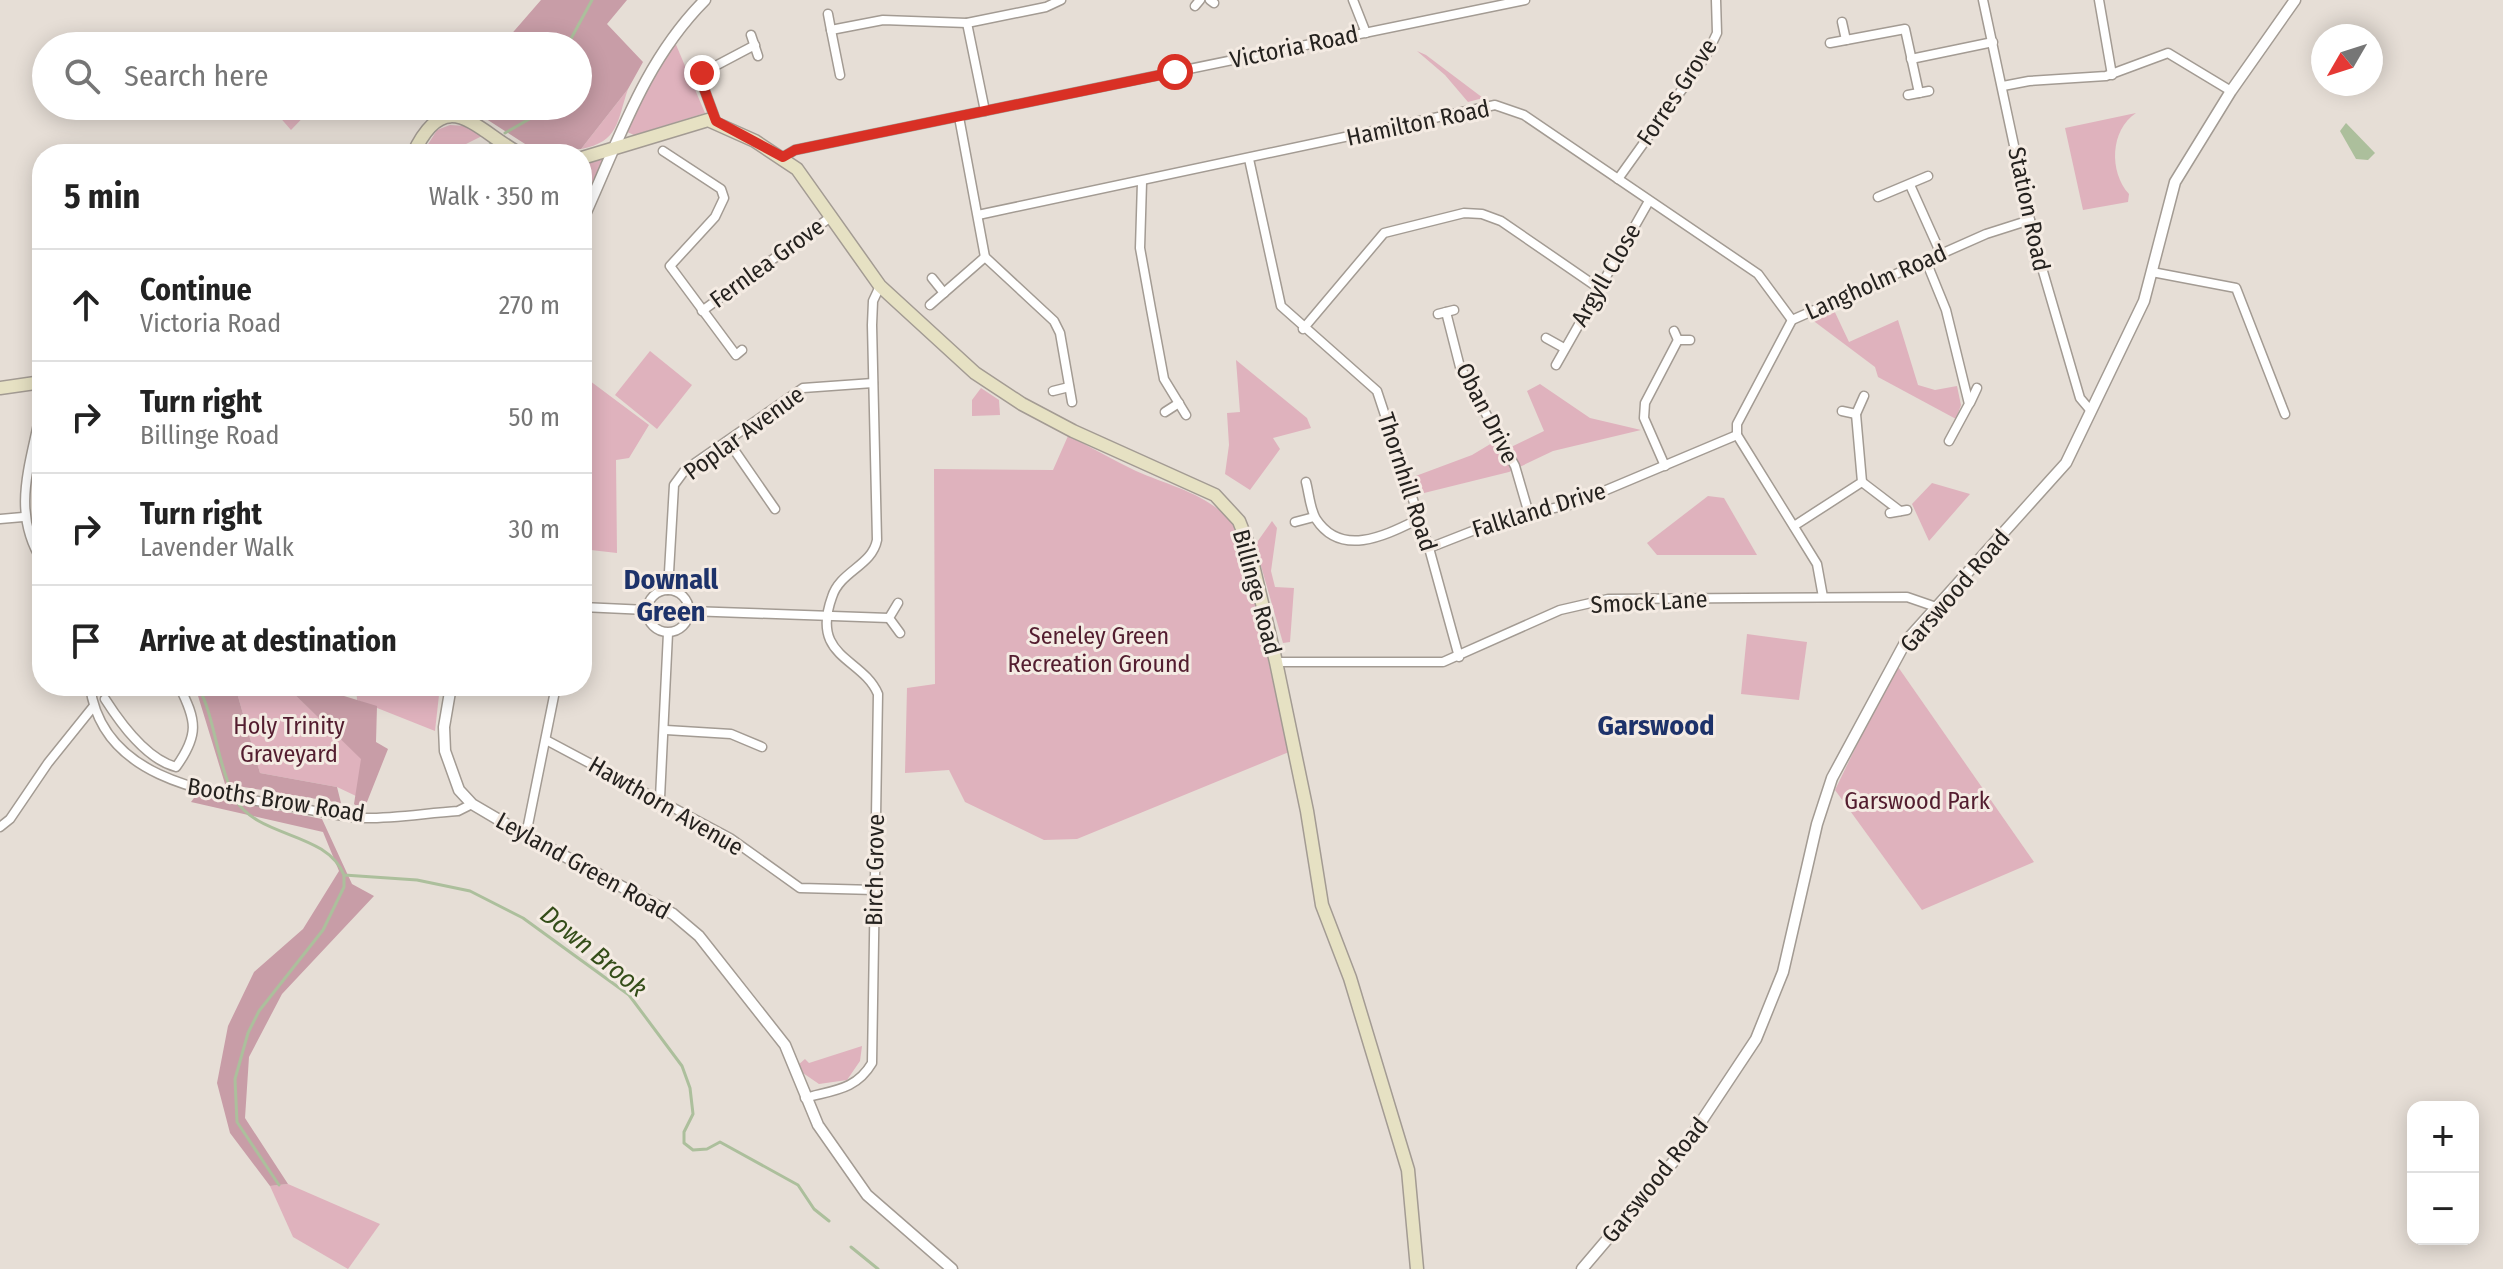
<!DOCTYPE html>
<html lang="en">
<head>
<meta charset="utf-8">
<style>
	:root { --surface:#fff; --page:#f2f2f2; --text:#222; --muted:#767676; --line:#e0e0e0 }
	body { margin:0; font-family:"Fira Sans Condensed",sans-serif; background:var(--page); color:var(--text) }
	.controls { position:absolute; right:24px; bottom:24px; display:grid; overflow:hidden; border-radius:16px; box-shadow:0 4px 20px #0003 }
	.controls button { width:72px; height:72px; display:grid; place-items:center; padding:0; border:0; border-bottom:2px solid var(--line); background:var(--surface); color:var(--text); font:40px sans-serif }
	.compass { position:absolute; left:2311px; top:24px; width:72px; height:72px; border-radius:50%; background:var(--surface); box-shadow:0 4px 20px #0003; rotate:231deg }
	.stop { position:absolute; width:24px; height:24px; margin:-18px; border:6px solid #d93025; border-radius:50%; background:#fff }
	.stop.end { background:#d93025; border-color:#fff; box-shadow:0 2px 8px #0008 }
	.list { margin:0; padding:0; list-style:none }
	h2 { display:flex; justify-content:space-between; align-items:center; height:104px; margin:0; padding:0 32px; font-size:34px }
	h2 small { font-size:26px; font-weight:400; color:var(--muted) }
	.list li { display:grid; grid-template-columns:52px 1fr auto; gap:24px; align-items:center; box-sizing:border-box; height:112px; padding:0 32px; border-top:2px solid var(--line) }
	.list b { display:block; font-size:30px; white-space:nowrap }
	.list p { margin:0; font-size:26px; white-space:nowrap; color:var(--muted) }
	.list em { font-size:26px; font-style:normal; color:var(--muted) }
	.icon { flex:none; width:44px; height:44px; fill:none; stroke:currentColor; stroke-width:2; stroke-linecap:round; stroke-linejoin:round }
	.map { position:relative; flex:none; width:2503px; height:1269px; overflow:hidden }
	.search { position:absolute; background:var(--surface); box-shadow:0 4px 20px #0003; left:32px; top:32px; width:560px; height:88px; display:flex; align-items:center; gap:20px; box-sizing:border-box; padding:0 28px; border-radius:44px; color:var(--muted); font-size:30px }
	.panel { position:absolute; background:var(--surface); box-shadow:0 4px 20px #0003; left:32px; top:144px; width:560px; height:552px; border-radius:32px }
	.map>svg:first-child { display:block }
	.green { fill:#dfb2bd }
	.forest { fill:#c89da7 }
	.water { fill:#acbf9c }
	.lines { fill:none; stroke-linecap:round; stroke-linejoin:round }
	.stream { stroke:#acbf9c; stroke-width:3 }
	.minor-casing { stroke:#a39b93; stroke-width:11 }
	.tertiary-casing { stroke:#a39b93; stroke-width:13 }
	.secondary-casing { stroke:#a39b93; stroke-width:15 }
	.minor { stroke:#fff; stroke-width:8 }
	.tertiary { stroke:#fff; stroke-width:10 }
	.secondary { stroke:#e6e1c3; stroke-width:12 }
	.route { stroke:#d93025; stroke-width:10 }
	.labels { text-anchor:middle; stroke-width:6; stroke-linejoin:round; paint-order:stroke }
	.street-label { font-size:24px; fill:#25221f; stroke:#f4ebe3 }
	.park-label { font-size:24px; fill:#531d2f; stroke:#f4ebe3 }
	.water-label { font-size:26px; font-style:italic; fill:#344d19; stroke:#f4ebe3 }
	.quarter-label { font-size:28px; font-weight:bold; fill:#1d326a; stroke:#f4ebe3 }
</style>
</head>
<body>
<div class="map">
<svg width="2503" height="1269" viewBox="0 0 2503 1269">
	<rect width="100%" height="100%" fill="#e6ded6"/>
	<g class="green">
		<path d="M 674,40 L 705,113 L 634,135 L 627,132 L 638,104 Z"/>
		<path d="M 1417,51 L 1426,55 L 1483,98 L 1468,102 L 1445,75 Z"/>
		<path d="M 628,89 C 617,121 619,142 581,149 Z"/>
		<path d="M 270,106 L 314,106 L 291,130 Z"/>
		<path d="M 2136,113 C 2110,130 2109,172 2129,194 L 2128,202 L 2083,210 L 2065,128 Z"/>
		<path d="M 450,125 L 465,126 L 484,135 L 446,154 L 422,154 L 437,130 Z"/>
		<path d="M 605,159 L 582,200 L 582,162 Z"/>
		<path d="M 1832,306 L 1849,342 L 1898,320 L 1918,385 L 1935,390 L 1957,386 L 1961,405 L 1956,419 L 1878,377 L 1875,367 L 1811,319 Z"/>
		<path d="M 650,351 L 692,385 L 657,429 L 615,395 Z"/>
		<path d="M 1236,360 L 1307,418 L 1311,428 L 1273,438 L 1280,449 L 1250,490 L 1225,474 L 1229,445 L 1227,413 L 1240,412 Z"/>
		<path d="M 582,375 L 649,425 L 629,458 L 616,460 L 617,553 L 582,549 Z"/>
		<path d="M 1540,384 L 1590,418 L 1641,430 L 1553,451 L 1509,472 L 1420,494 L 1413,477 L 1472,455 L 1502,437 L 1509,448 L 1544,431 L 1527,391 Z"/>
		<path d="M 981,388 L 999,400 L 1000,415 L 972,416 L 972,400 Z"/>
		<path d="M 1068,436 C 1091,447 1113,460 1136,471 C 1174,488 1220,496 1240,536 L 1289,752 L 1077,839 L 1044,840 L 965,802 L 949,770 L 905,773 L 907,688 L 935,684 L 934,469 L 1053,470 Z"/>
		<path d="M 1932,483 L 1970,494 L 1929,541 L 1912,504 Z"/>
		<path d="M 1708,496 L 1724,498 L 1757,555 L 1657,555 L 1647,543 Z"/>
		<path d="M 1272,521 L 1277,528 L 1271,571 L 1275,587 L 1294,588 L 1290,642 L 1283,643 L 1255,545 Z"/>
		<path d="M 1747,634 L 1807,642 L 1799,700 L 1741,694 Z"/>
		<path d="M 1896,664 L 2034,862 L 1922,910 L 1835,790 Z"/>
		<path d="M 235,686 L 286,686 L 362,759 L 356,796 L 337,787 L 260,773 Z"/>
		<path d="M 356,686 L 440,686 L 435,731 L 357,700 Z"/>
		<path d="M 862,1046 L 860,1061 L 847,1080 L 819,1084 L 800,1071 L 798,1065 L 805,1059 L 809,1063 Z"/>
		<path d="M 288,1184 L 380,1224 L 348,1269 L 293,1237 L 270,1186 Z"/>
	</g>
	<g class="forest">
		<path d="M 541,0 L 627,0 L 607,24 L 643,62 L 628,89 L 581,149 L 536,151 L 466,106 L 578,106 L 578,46 L 501,46 Z"/>
		<path d="M 195,686 L 235,686 L 260,773 L 337,787 L 341,803 L 225,784 Z"/>
		<path d="M 286,686 L 331,686 L 344,696 L 377,706 L 376,742 L 388,749 L 363,812 L 354,804 L 361,759 Z"/>
		<path d="M 197,794 L 322,819 L 352,884 L 374,896 L 282,994 L 249,1057 L 245,1118 L 288,1184 L 270,1186 L 230,1133 L 217,1083 L 228,1026 L 254,972 L 303,929 L 339,871 L 323,832 L 191,802 Z"/>
	</g>
	<path class="water" d="M 2346,123 L 2375,153 L 2368,160 L 2356,159 L 2340,131 Z"/>
	<g class="lines">
		<g class="stream">
			<path d="M 567,46 L 592,0"/>
			<path d="M 505,133 L 538,114 L 541,106"/>
			<path d="M 479,154 L 491,144"/>
			<path d="M 198,686 C 215,718 216,758 232,792"/>
			<path d="M 235,799 C 259,839 326,831 344,875 L 417,880 L 470,891 L 523,918 L 629,995 L 682,1066 L 690,1088 L 693,1114 L 684,1132 L 684,1143 L 693,1150 L 707,1149 L 720,1142 L 798,1185 L 814,1209 L 829,1221"/>
			<path d="M 279,1185 L 237,1122 L 235,1079 L 248,1033 L 259,1011 L 323,930 L 344,887 L 344,875"/>
			<path d="M 851,1247 L 878,1269"/>
		</g>
		<g class="minor-casing">
			<g id="minor">
				<path d="M 1210,0 L 1214,3"/>
				<path d="M 1353,0 L 1366,33"/>
				<path d="M 1983,0 L 2035,244 L 2080,398 L 2091,411"/>
				<path d="M 2099,0 L 2112,75"/>
				<path d="M 1195,6 L 1200,0"/>
				<path d="M 828,14 L 831,30"/>
				<path d="M 1842,22 L 1846,40"/>
				<path d="M 967,23 L 985,111"/>
				<path d="M 751,35 L 758,56"/>
				<path d="M 1830,43 L 1905,29 L 1919,93"/>
				<path d="M 1911,59 L 1993,42"/>
				<path d="M 840,75 L 831,30 L 883,20 L 967,23 L 1046,7 L 1061,0"/>
				<path d="M 2003,86 L 2029,81 L 2106,76 L 2168,53 L 2231,91"/>
				<path d="M 1908,95 L 1929,91"/>
				<path d="M 959,117 L 985,257 L 1054,321 L 1060,333 L 1072,402"/>
				<path d="M 716,121 L 702,83 L 702,73 L 755,45"/>
				<path d="M 663,151 L 721,189 L 724,198 L 715,217 L 670,266 L 736,355 L 742,350"/>
				<path d="M 783,157 L 795,150 L 1525,0"/>
				<path d="M 1249,159 L 1281,306 L 1377,391 L 1429,548 L 1459,657"/>
				<path d="M 1618,179 L 1706,56 L 1717,33 L 1716,0"/>
				<path d="M 1142,182 L 1140,248 L 1151,309 L 1164,379 L 1186,415"/>
				<path d="M 1910,185 L 1941,254"/>
				<path d="M 1878,197 L 1928,176"/>
				<path d="M 978,215 L 1495,105 L 1524,115 L 1758,274 L 1792,320"/>
				<path d="M 1926,261 L 1946,310 L 1969,404 L 1949,441"/>
				<path d="M 2152,272 L 2236,288 L 2285,414"/>
				<path d="M 932,278 L 944,293"/>
				<path d="M 930,305 L 985,257"/>
				<path d="M 702,311 L 832,216"/>
				<path d="M 1446,312 L 1460,367 L 1515,466 L 1529,514"/>
				<path d="M 1438,314 L 1454,310"/>
				<path d="M 1303,329 L 1384,233 L 1464,213 L 1482,214 L 1501,221 L 1597,287"/>
				<path d="M 1674,331 L 1678,340 L 1690,340"/>
				<path d="M 1546,338 L 1564,348"/>
				<path d="M 1556,365 L 1649,201"/>
				<path d="M 1053,391 L 1069,387"/>
				<path d="M 42,403 C 33,459 9,509 42,561"/>
				<path d="M 1970,403 L 1977,388"/>
				<path d="M 1842,411 L 1856,414"/>
				<path d="M 1165,412 L 1179,403"/>
				<path d="M 728,441 L 775,509"/>
				<path d="M 1665,466 L 1644,418 L 1645,403 L 1678,340"/>
				<path d="M 1306,482 C 1309,493 1310,509 1316,519 C 1342,559 1388,534 1419,519"/>
				<path d="M 1862,482 L 1900,511"/>
				<path d="M 1890,513 L 1907,510"/>
				<path d="M 0,519 L 23,517"/>
				<path d="M 1295,522 L 1314,517"/>
				<path d="M 1794,526 L 1862,482 L 1856,414 L 1864,396"/>
				<path d="M 1429,548 L 1503,519 L 1573,504 L 1737,435"/>
				<circle cx="668" cy="611" r="21"/>
				<path d="M 668,590 L 674,485 L 685,470 L 803,388 L 873,383"/>
				<path d="M 1823,597 L 1817,564 L 1737,435 L 1737,424 L 1792,320 L 1986,234 L 2030,220"/>
				<path d="M 898,603 L 889,618 L 900,633"/>
				<path d="M 582,607 L 647,610"/>
				<path d="M 689,611 L 889,618"/>
				<path d="M 1276,662 L 1443,662 L 1560,610 L 1608,599 L 1907,597 L 1936,607"/>
				<path d="M 90,686 C 102,779 208,793 282,805 C 308,809 335,816 360,818 C 392,819 426,813 458,811 L 472,804"/>
				<path d="M 105,699 C 121,724 146,759 176,767 C 199,735 197,721 179,686"/>
				<path d="M 666,730 L 731,734 L 762,747"/>
				<path d="M 546,740 L 730,838 L 800,888 L 875,890"/>
				<path d="M 660,798 L 668,633"/>
				<path d="M 0,827 L 10,819 L 48,763 L 93,707"/>
				<path d="M 523,834 L 528,825 L 556,686"/>
				<path d="M 805,1098 C 834,1090 856,1090 872,1063 L 878,694 C 862,657 810,658 832,597 C 840,571 872,566 877,540 L 872,325 L 873,301 L 880,286"/>
			</g>
		</g>
		<g class="tertiary-casing">
			<g id="tertiary">
				<path d="M 582,221 C 618,143 643,62 705,0"/>
				<path d="M 451,686 L 444,727 L 445,751 L 459,790 L 472,804 L 523,834 L 673,914 L 699,936 L 785,1045 L 818,1125 L 867,1195 L 952,1269"/>
				<path d="M 1582,1269 L 1679,1155 L 1756,1039 L 1783,972 L 1817,824 L 1832,778 L 1906,641 L 2066,463 L 2144,301 L 2175,182 L 2231,91 L 2295,0"/>
			</g>
		</g>
		<g class="secondary-casing">
			<g id="secondary">
				<path d="M 413,154 C 446,83 475,129 520,154"/>
				<path d="M 582,158 L 708,120 L 755,141 L 797,169 L 880,286 L 975,373 L 1022,404 L 1073,431 L 1215,495 L 1239,521 L 1248,544 L 1276,662 L 1307,811 L 1322,905 L 1350,978 L 1408,1170 L 1417,1269"/>
				<path d="M 0,388 L 42,382"/>
			</g>
		</g>
		<use href="#minor" class="minor"/>
		<use href="#tertiary" class="tertiary"/>
		<use href="#secondary" class="secondary"/>
	</g>
	<g class="lines">
		<path class="route" d="M 702,73 L 702,83 L 716,121 L 783,157 L 795,150 L 1175,72"/>
	</g>
	<g class="labels">
		<g class="street-label">
			<text transform="translate(1294 47) rotate(-12)" y="8">Victoria Road</text>
			<text transform="translate(1677 92) rotate(-56)" y="8">Forres Grove</text>
			<text transform="translate(1418 123) rotate(-12)" y="8">Hamilton Road</text>
			<text transform="translate(2029 209) rotate(78)" y="8">Station Road</text>
			<text transform="translate(767 263) rotate(-36)" y="8">Fernlea Grove</text>
			<text transform="translate(1606 275) rotate(-60)" y="8">Argyll Close</text>
			<text transform="translate(1876 282) rotate(-24)" y="8">Langholm Road</text>
			<text transform="translate(1487 413) rotate(63)" y="8">Oban Drive</text>
			<text transform="translate(744 433) rotate(-36)" y="8">Poplar Avenue</text>
			<text transform="translate(1407 482) rotate(72)" y="8">Thornhill Road</text>
			<text transform="translate(1539 510) rotate(-17)" y="8">Falkland Drive</text>
			<text transform="translate(1955 591) rotate(-49)" y="8">Garswood Road</text>
			<text transform="translate(1257 592) rotate(75)" y="8">Billinge Road</text>
			<text transform="translate(1649 602) rotate(-3)" y="8">Smock Lane</text>
			<text transform="translate(276 800) rotate(9)" y="8">Booths Brow Road</text>
			<text transform="translate(666 806) rotate(30)" y="8">Hawthorn Avenue</text>
			<text transform="translate(583 866) rotate(29)" y="8">Leyland Green Road</text>
			<text transform="translate(875 870) rotate(-89)" y="8">Birch Grove</text>
			<text transform="translate(1655 1180) rotate(-51)" y="8">Garswood Road</text>
		</g>
		<g class="park-label">
			<text x="1099" y="644">Seneley Green<tspan x="1099" dy="28">Recreation Ground</tspan></text>
			<text x="289" y="734">Holy Trinity<tspan x="289" dy="28">Graveyard</tspan></text>
			<text x="1917" y="809">Garswood Park</text>
		</g>
		<g class="water-label">
			<text transform="translate(594 951) rotate(39)" y="9">Down Brook</text>
		</g>
		<g class="quarter-label">
			<text x="671" y="589">Downall<tspan x="671" dy="32">Green</tspan></text>
			<text x="1656" y="735">Garswood</text>
		</g>
	</g>
</svg>
<div class="controls">
<button>+</button>
<button>−</button>
</div>
<svg class="compass" viewBox="-18 -18 36 36"><path d="M0-13l5 13h-10z" fill="#e53935"/><path d="M0 13l5-13h-10z" fill="#767676"/></svg>
<div class="stop" style="left:1175px;top:72px"></div>
<div class="stop end" style="left:702px;top:73px"></div>
<div class="search"><svg class="icon" aria-label="search" viewBox="0 0 24 24"><circle cx="10" cy="10" r="6"/><path d="M15 15l6 6"/></svg>Search here</div>
<section class="panel">
<h2>5 min<small>Walk · 350 m</small></h2>
<ul class="list">
<li><svg class="icon" aria-label="ahead" viewBox="0 0 24 24"><path d="M12 20V5M6 11l6-6 6 6"/></svg><div><b>Continue</b><p>Victoria Road</p></div><em>270 m</em></li>
<li><svg class="icon" aria-label="right" viewBox="0 0 24 24"><path d="M7 20v-9h11M14 6l5 5-5 5"/></svg><div><b>Turn right</b><p>Billinge Road</p></div><em>50 m</em></li>
<li><svg class="icon" aria-label="right" viewBox="0 0 24 24"><path d="M7 20v-9h11M14 6l5 5-5 5"/></svg><div><b>Turn right</b><p>Lavender Walk</p></div><em>30 m</em></li>
<li><svg class="icon" aria-label="arrive" viewBox="0 0 24 24"><path d="M6 21V4h12l-3 4 3 4H6"/></svg><div><b>Arrive at destination</b></div></li>
</ul>
</section>
</div>
</body>
</html>
